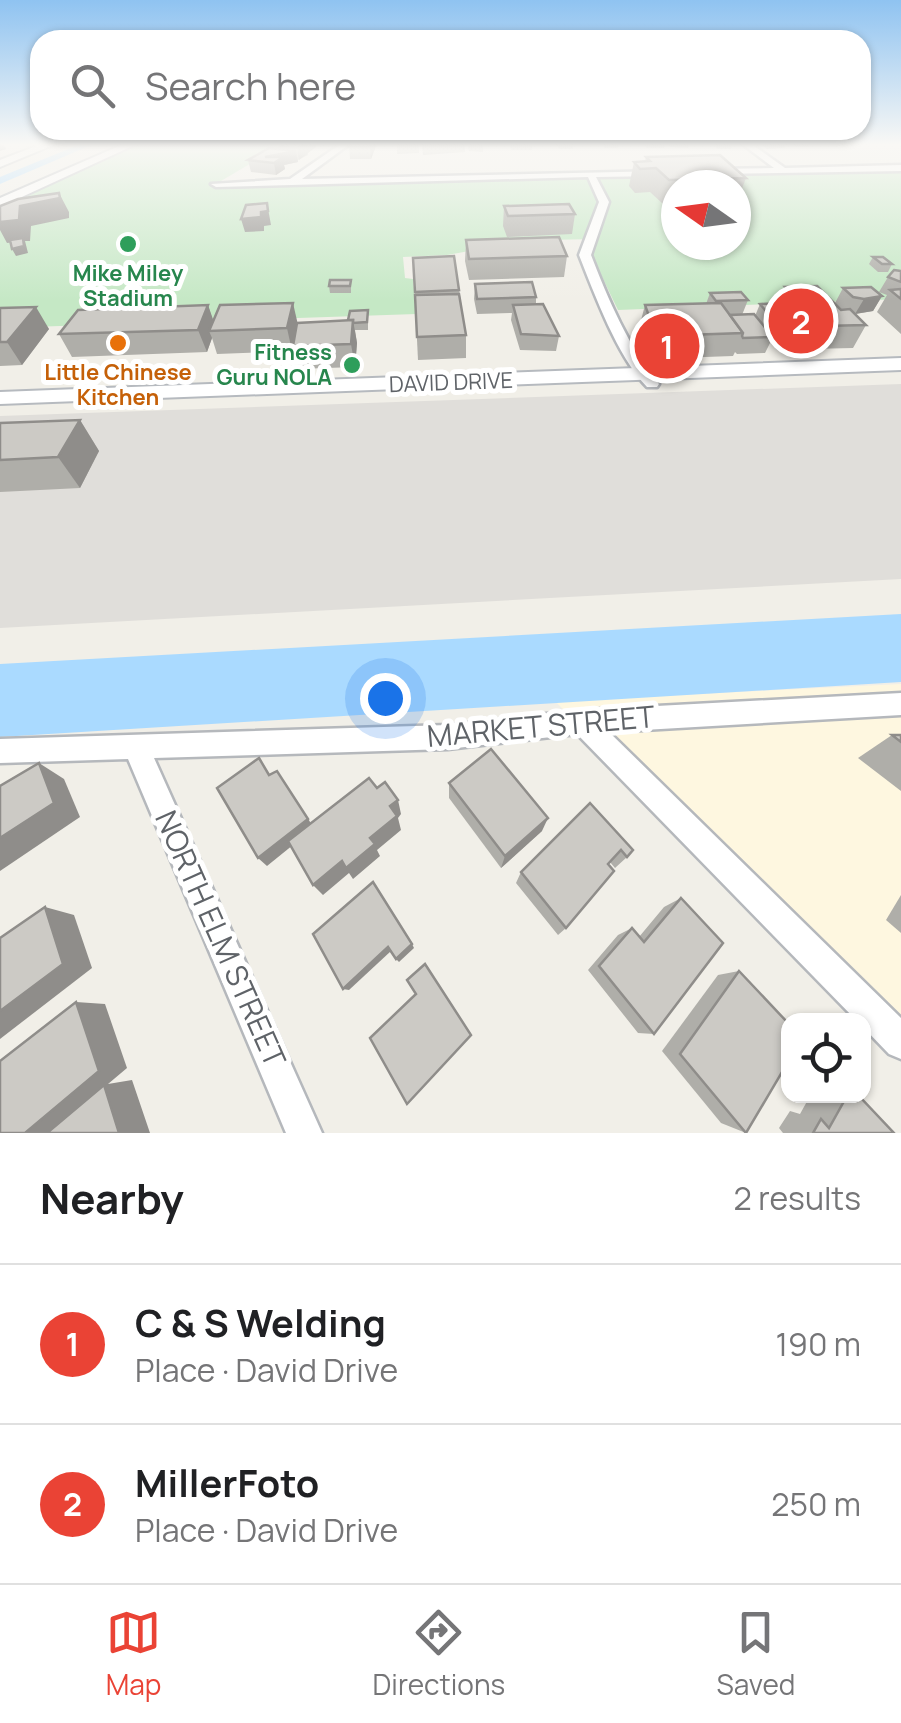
<!DOCTYPE html>
<html lang="en">
<head>
<meta charset="utf-8">
<style>
	:root { --surface:#fff; --page:#f2f2f2; --text:#202124; --muted:#757577; --line:#e0e0e0; --accent:#ea4335 }
	body { margin:0; font-family:Manrope,sans-serif; background:var(--page); color:var(--text) }
	.controls { position:absolute; right:30px; bottom:30px; display:grid; overflow:hidden; border-radius:20px; box-shadow:0 2px 8px #0004 }
	.controls button { width:90px; height:90px; display:grid; place-items:center; padding:0; border:0; border-bottom:2px solid var(--line); background:var(--surface); color:var(--text); font:50px sans-serif }
	.compass { position:absolute; left:661px; top:170px; width:90px; height:90px; border-radius:50%; background:var(--surface); box-shadow:0 2px 8px #0004; rotate:284deg }
	.you { position:absolute; left:385px; top:698px; width:35px; height:35px; margin:-25px; border:8px solid #fff; border-radius:50%; background:#1a73e8; box-shadow:0 0 0 15px #1a73e833 }
	.badge { display:grid; place-items:center; width:65px; height:65px; border-radius:50%; background:var(--accent); color:#fff; font-size:32px; font-weight:700 }
	.pin { position:absolute; translate:-50% -50%; border:5px solid #fff; box-shadow:0 2px 10px #0006 }
	.list { margin:0; padding:0; list-style:none }
	h2 { display:flex; justify-content:space-between; align-items:center; height:130px; margin:0; padding:0 40px; font-size:42px }
	h2 small { font-size:32px; font-weight:400; color:var(--muted) }
	.list li { display:grid; grid-template-columns:65px 1fr auto; gap:30px; align-items:center; box-sizing:border-box; height:160px; padding:0 40px; border-top:2px solid var(--line) }
	.list b { display:block; font-size:38px; white-space:nowrap }
	.list p { margin:0; font-size:32px; white-space:nowrap; color:var(--muted) }
	.list em { font-size:32px; font-style:normal; color:var(--muted) }
	.icon { flex:none; width:55px; height:55px; fill:none; stroke:currentColor; stroke-width:2; stroke-linecap:round; stroke-linejoin:round }
	.map { position:relative; flex:none; width:901px; height:1133px; overflow:hidden }
	.search { position:absolute; background:var(--surface); box-shadow:0 2px 8px #0004; left:30px; right:30px; top:30px; height:110px; display:flex; align-items:center; gap:25px; box-sizing:border-box; padding:0 35px; border-radius:30px; color:var(--muted); font-size:38px }
	.sheet { height:450px; background:var(--surface) }
	nav { display:flex; justify-content:space-around; align-items:center; box-sizing:border-box; height:140px; border-top:2px solid var(--line); background:var(--surface); font-size:28px; color:var(--muted) }
	nav a { display:grid; justify-items:center; gap:5px }
	nav .on { color:var(--accent) }
	.map>svg:first-child { display:block }
	.commercial { fill:#fef7e0 }
	.industrial { fill:#e0deda }
	.green { fill:#c5e8c5; fill-rule:evenodd }
	.water { fill:#aadaff }
	.lines { fill:none; stroke-linecap:round; stroke-linejoin:round }
	.canal { fill:#aadaff; fill-rule:evenodd }
	.minor-casing { stroke:#b5b8bc; stroke-width:5 }
	.secondary-casing { stroke:#b6babf; stroke-width:4 }
	.minor { fill:#fff; fill-rule:evenodd }
	.secondary { fill:#fff; fill-rule:evenodd }
	.wall { fill:#afaea9 }
	.shaded-wall { fill:#8f8d8a }
	.building { fill:#cccac5; stroke:#8f8d8a; stroke-width:2.5 }
	.leisure-dot { fill:#2e9e5b; stroke:#fff; stroke-width:4 }
	.food-dot { fill:#e8710a; stroke:#fff; stroke-width:4 }
	.labels { text-anchor:middle; stroke-width:10; stroke-linejoin:round; paint-order:stroke }
	.far-leisure-label { font-size:22px; font-weight:bold; fill:#27864d; stroke:#fff }
	.far-food-label { font-size:22px; font-weight:bold; fill:#c56008; stroke:#fff }
	.far-street-label { font-size:22px; fill:#5f6368; stroke:#fff }
	.near-street-label { font-size:30px; fill:#5f6368; stroke:#fff }
</style>
</head>
<body>
<div class="map">
<svg width="901" height="1133" viewBox="0 0 901 1133">
	<rect width="100%" height="100%" fill="#f1efe8"/>
	<path class="commercial" d="M 901,684 L 901,1058 L 555,701 Z"/>
	<path class="industrial" d="M 901,384 L 901,579 L 0,628 L 0,416 Z"/>
	<path class="green" d="M 136,143 L 285,143 L 221,181 L 289,184 L 481,177 L 901,172 L 901,299 L 618,310 L 592,256 L 595,239 L 497,241 L 497,246 L 447,255 L 403,257 L 405,278 L 413,279 L 416,314 L 0,328 L 0,205 ZM 676,185 L 736,185 L 736,245 L 676,245 Z"/>
	<path class="water" d="M 901,614 L 901,682 L 0,737 L 0,664 Z"/>
	<g class="lines">
		<path class="canal" d="M 83,143 L 96,143 L 0,184 L 0,177 Z"/>
		<g class="minor-casing">
			<g id="minor">
				<path d="M 342,143 L 351,143 L 302,179 L 662,171 L 659,176 L 596,177 L 609,202 L 591,255 C 608,299 629,348 659,384 L 657,387 L 647,387 C 617,356 595,295 579,255 L 599,202 L 588,177 L 216,187 L 211,184 L 290,179 Z"/>
				<path d="M 741,143 L 750,143 L 785,168 L 901,165 L 901,171 L 710,174 L 713,169 L 774,168 Z"/>
				<path d="M 901,693 L 901,715 L 609,732 L 901,1018 L 901,1059 L 889,1054 L 864,1028 L 864,1021 L 857,1021 L 577,734 L 448,749 L 154,758 L 322,1133 L 286,1133 L 128,759 L 0,763 L 0,739 L 448,725 L 582,710 Z"/>
			</g>
		</g>
		<g class="secondary-casing">
			<g id="secondary">
				<path d="M 44,143 L 58,143 L 0,167 L 0,160 Z"/>
				<path d="M 126,143 L 139,143 L 0,207 L 0,198 Z"/>
				<path d="M 901,358 L 901,370 L 0,404 L 0,392 Z"/>
			</g>
		</g>
		<use href="#minor" class="minor"/>
		<use href="#secondary" class="secondary"/>
	</g>
	<g class="wall">
		<path d="M 287,143 L 328,143 L 323,146 L 316,144 L 316,147 L 308,152 L 308,155 L 298,160 L 298,162 L 284,165 L 285,169 L 276,175 L 251,172 L 248,160 L 281,149 L 280,147 Z"/>
		<path d="M 349,143 L 376,143 L 376,146 L 371,159 L 350,159 Z"/>
		<path d="M 397,143 L 419,143 L 419,153 L 397,154 Z"/>
		<path d="M 422,143 L 465,143 L 465,152 L 423,155 Z"/>
		<path d="M 467,143 L 483,143 L 483,152 L 469,151 Z"/>
		<path d="M 509,143 L 532,143 L 532,150 L 511,150 Z"/>
		<path d="M 555,143 L 573,143 L 573,149 L 559,149 Z"/>
		<path d="M 601,143 L 619,143 L 618,148 L 605,148 Z"/>
		<path d="M 643,143 L 665,143 L 664,148 L 647,148 Z"/>
		<path d="M 667,143 L 689,143 L 688,148 L 671,147 Z"/>
		<path d="M 711,143 L 733,143 L 731,149 L 718,149 Z"/>
		<path d="M 759,143 L 809,143 L 808,147 L 786,145 L 785,148 L 767,149 Z"/>
		<path d="M 836,143 L 869,143 L 867,145 L 840,146 Z"/>
		<path d="M 646,157 L 746,178 L 737,202 L 736,185 L 676,185 L 676,204 L 663,204 L 650,192 L 635,193 L 629,186 L 634,162 L 645,161 Z"/>
		<path d="M 504,206 L 575,214 L 572,234 L 507,237 L 503,226 Z"/>
		<path d="M 466,240 L 567,256 L 564,277 L 469,280 L 465,261 Z"/>
		<path d="M 454,256 L 466,335 L 466,358 L 418,360 L 413,258 Z"/>
		<path d="M 873,257 L 892,264 L 888,272 L 878,272 L 869,264 Z"/>
		<path d="M 901,271 L 901,334 L 877,312 L 887,295 L 879,292 L 888,277 Z"/>
		<path d="M 351,280 L 351,293 L 330,293 L 329,286 Z"/>
		<path d="M 475,284 L 536,297 L 536,304 L 559,336 L 556,351 L 520,350 L 511,320 L 512,313 L 477,314 L 474,299 Z"/>
		<path d="M 785,287 L 841,310 L 842,310 L 835,303 L 843,288 L 882,296 L 873,311 L 855,314 L 866,325 L 853,348 L 809,349 L 803,342 L 800,350 L 779,350 L 771,341 L 765,353 L 737,354 L 735,352 L 733,356 L 649,359 L 639,328 L 645,305 L 706,304 L 710,293 L 748,300 L 742,315 L 755,316 L 760,304 L 778,303 Z"/>
		<path d="M 208,305 L 213,321 L 297,323 L 348,320 L 368,310 L 368,330 L 355,330 L 357,343 L 355,367 L 298,369 L 293,348 L 292,351 L 217,354 L 212,338 L 207,352 L 72,357 L 59,334 Z"/>
		<path d="M 0,308 L 49,329 L 22,365 L 0,366 Z"/>
		<path d="M 80,420 L 99,451 L 80,488 L 0,492 L 0,423 Z"/>
		<path d="M 892,735 L 901,735 L 901,791 L 858,758 Z"/>
		<path d="M 449,783 L 542,831 L 501,868 L 449,798 Z"/>
		<path d="M 590,803 L 627,857 L 615,868 L 610,862 L 608,864 L 566,928 L 558,935 L 516,883 L 521,872 Z"/>
		<path d="M 901,895 L 901,933 L 886,920 Z"/>
		<path d="M 681,898 L 654,1034 L 638,1033 L 588,970 L 618,935 L 632,928 L 639,937 L 664,907 Z"/>
		<path d="M 739,971 L 746,1133 L 721,1123 L 662,1051 L 718,975 Z"/>
		<path d="M 810,1096 L 859,1096 L 894,1133 L 783,1133 L 779,1128 L 790,1111 L 800,1114 Z"/>
	</g>
	<g class="shaded-wall">
		<path d="M 0,143 L 3,143 L 6,149 L 0,151 Z"/>
		<path d="M 306,143 L 316,143 L 316,147 L 299,160 L 297,148 Z"/>
		<path d="M 371,143 L 376,143 L 376,146 L 371,159 L 370,147 Z"/>
		<path d="M 296,151 L 298,162 L 284,165 L 285,169 L 276,175 L 274,163 L 265,157 Z"/>
		<path d="M 59,193 L 69,212 L 69,218 L 31,226 L 30,241 L 25,241 L 28,253 L 16,256 L 12,249 L 23,241 L 7,243 L 0,230 L 0,222 L 20,206 Z"/>
		<path d="M 267,203 L 271,225 L 264,226 L 264,231 L 245,232 L 241,219 Z"/>
		<path d="M 882,296 L 873,311 L 855,314 L 864,299 Z"/>
		<path d="M 293,303 L 298,325 L 292,351 L 287,328 Z"/>
		<path d="M 208,305 L 216,328 L 209,331 L 212,338 L 207,352 L 198,330 Z"/>
		<path d="M 36,307 L 49,329 L 22,365 L 7,342 Z"/>
		<path d="M 353,320 L 357,343 L 355,367 L 351,344 Z"/>
		<path d="M 80,420 L 99,451 L 80,488 L 58,457 Z"/>
		<path d="M 39,763 L 64,779 L 80,817 L 0,871 L 0,838 Z"/>
		<path d="M 277,771 L 314,828 L 267,866 L 258,858 Z"/>
		<path d="M 398,800 L 401,814 L 398,818 L 401,830 L 377,850 L 380,856 L 353,879 L 349,873 L 323,895 L 313,885 L 370,838 L 390,806 Z"/>
		<path d="M 548,818 L 542,831 L 501,868 L 505,856 Z"/>
		<path d="M 45,907 L 74,915 L 92,968 L 0,1039 L 0,1011 Z"/>
		<path d="M 412,944 L 414,948 L 399,962 L 396,959 Z"/>
		<path d="M 388,947 L 391,951 L 349,990 L 343,989 Z"/>
		<path d="M 76,1002 L 105,1004 L 127,1068 L 108,1084 L 132,1080 L 150,1133 L 25,1133 Z"/>
	</g>
	<g class="building">
		<path d="M 287,143 L 306,143 L 297,148 L 280,147 Z"/>
		<path d="M 349,143 L 371,143 L 370,147 L 348,147 Z"/>
		<path d="M 269,148 L 296,151 L 265,157 L 283,157 L 274,163 L 248,160 Z"/>
		<path d="M 720,155 L 746,178 L 669,180 L 656,168 L 640,169 L 634,162 L 650,161 L 646,157 Z"/>
		<path d="M 59,193 L 60,198 L 20,206 L 19,220 L 0,222 L 0,206 L 18,199 Z"/>
		<path d="M 267,203 L 268,211 L 261,212 L 261,217 L 241,219 L 246,205 Z"/>
		<path d="M 569,204 L 575,214 L 508,216 L 504,206 Z"/>
		<path d="M 559,237 L 567,256 L 469,259 L 466,240 Z"/>
		<path d="M 23,238 L 24,246 L 12,249 L 10,240 Z"/>
		<path d="M 454,256 L 459,290 L 415,292 L 413,258 Z"/>
		<path d="M 873,257 L 883,257 L 892,264 L 882,264 Z"/>
		<path d="M 894,270 L 901,271 L 901,282 L 888,277 Z"/>
		<path d="M 330,280 L 351,280 L 350,286 L 329,286 Z"/>
		<path d="M 532,282 L 536,297 L 477,299 L 475,284 Z"/>
		<path d="M 817,286 L 841,310 L 850,309 L 866,325 L 821,326 L 785,287 Z"/>
		<path d="M 871,287 L 882,296 L 864,299 L 853,297 L 843,288 Z"/>
		<path d="M 901,289 L 901,299 L 890,290 Z"/>
		<path d="M 741,292 L 748,300 L 716,301 L 710,293 Z"/>
		<path d="M 459,294 L 466,335 L 417,337 L 415,295 Z"/>
		<path d="M 293,303 L 287,328 L 209,331 L 220,305 Z"/>
		<path d="M 721,303 L 743,333 L 656,336 L 645,305 Z"/>
		<path d="M 780,303 L 808,334 L 786,335 L 760,304 Z"/>
		<path d="M 543,304 L 559,336 L 521,334 L 513,305 Z"/>
		<path d="M 208,305 L 198,330 L 59,334 L 78,310 Z"/>
		<path d="M 36,307 L 7,342 L 0,342 L 0,308 Z"/>
		<path d="M 368,310 L 367,322 L 353,323 L 353,320 L 348,320 L 350,311 Z"/>
		<path d="M 754,314 L 773,337 L 743,338 L 742,336 L 743,333 L 730,315 Z"/>
		<path d="M 353,320 L 351,344 L 293,346 L 297,323 Z"/>
		<path d="M 80,420 L 58,457 L 0,460 L 0,423 Z"/>
		<path d="M 892,735 L 901,735 L 901,742 Z"/>
		<path d="M 491,749 L 548,818 L 505,856 L 449,783 Z"/>
		<path d="M 259,758 L 269,775 L 277,771 L 308,819 L 258,858 L 217,788 Z"/>
		<path d="M 39,763 L 54,803 L 0,838 L 0,786 Z"/>
		<path d="M 369,778 L 377,788 L 385,782 L 398,800 L 390,806 L 397,816 L 370,838 L 375,844 L 346,868 L 342,861 L 313,885 L 288,841 Z"/>
		<path d="M 590,803 L 633,850 L 627,857 L 621,850 L 608,864 L 614,871 L 566,928 L 521,872 Z"/>
		<path d="M 373,882 L 412,944 L 396,959 L 388,947 L 343,989 L 313,934 Z"/>
		<path d="M 681,898 L 723,943 L 654,1034 L 599,966 L 632,928 L 644,942 Z"/>
		<path d="M 45,907 L 63,964 L 0,1011 L 0,938 Z"/>
		<path d="M 425,964 L 471,1035 L 407,1104 L 370,1038 L 416,994 L 407,980 Z"/>
		<path d="M 739,971 L 788,1023 L 788,1062 L 746,1133 L 680,1054 Z"/>
		<path d="M 76,1002 L 99,1071 L 25,1133 L 0,1133 L 0,1061 Z"/>
		<path d="M 104,1085 L 119,1133 L 47,1133 Z"/>
		<path d="M 847,1096 L 859,1096 L 894,1133 L 813,1133 L 821,1119 L 829,1128 Z"/>
	</g>
	<linearGradient id="sky" x2="0" y2="1"><stop stop-color="#8fc3f1"/><stop offset="0.48" stop-color="#f9f8f5"/><stop offset="1" stop-color="#f9f8f5" stop-opacity="0"/></linearGradient>
	<rect width="901" height="301" fill="url(#sky)"/>
	<g class="leisure-dot">
		<circle cx="128" cy="244" r="10"/>
		<circle cx="352" cy="365" r="10"/>
	</g>
	<circle class="food-dot" cx="118" cy="343" r="10"/>
	<g class="labels">
		<g class="far-leisure-label">
			<text x="128" y="281">Mike Miley<tspan x="128" dy="25">Stadium</tspan></text>
			<text x="332" y="360" text-anchor="end">Fitness<tspan x="332" dy="25">Guru NOLA</tspan></text>
		</g>
		<g class="far-food-label">
			<text x="118" y="380">Little Chinese<tspan x="118" dy="25">Kitchen</tspan></text>
		</g>
		<g class="far-street-label">
			<text transform="translate(451 382) rotate(-2)" y="8">DAVID DRIVE</text>
		</g>
		<g class="near-street-label">
			<text transform="translate(541 727) rotate(-5)" y="10">MARKET STREET</text>
			<text transform="translate(220 939) rotate(66)" y="10">NORTH ELM STREET</text>
		</g>
	</g>
</svg>
<div class="controls">
<button><svg class="icon" aria-label="locate" viewBox="0 0 24 24"><circle cx="12" cy="12" r="6"/><path d="M12 2v4M12 18v4M2 12h4M18 12h4"/></svg></button>
</div>
<svg class="compass" viewBox="-18 -18 36 36"><path d="M0-13l5 13h-10z" fill="#e53935"/><path d="M0 13l5-13h-10z" fill="#757577"/></svg>
<div class="you"></div>
<div class="pin badge" style="left:667px;top:346px">1</div>
<div class="pin badge" style="left:801px;top:321px">2</div>
<div class="search"><svg class="icon" aria-label="search" viewBox="0 0 24 24"><circle cx="10" cy="10" r="6"/><path d="M15 15l6 6"/></svg>Search here</div>
</div>
<section class="sheet">
<h2>Nearby<small>2 results</small></h2>
<ul class="list">
<li><span class="badge">1</span><div><b>C &amp; S Welding</b><p>Place · David Drive</p></div><em>190 m</em></li>
<li><span class="badge">2</span><div><b>MillerFoto</b><p>Place · David Drive</p></div><em>250 m</em></li>
</ul>
</section>
<nav>
<a class="on"><svg class="icon" aria-label="map" viewBox="0 0 24 24"><path d="M3 6l6-2 6 2 6-2v14l-6 2-6-2-6 2zM9 4v14M15 6v14"/></svg>Map</a>
<a><svg class="icon" aria-label="directions" viewBox="0 0 24 24"><path d="M12 3l9 9-9 9-9-9zM9 14v-3h6M13 9l2 2-2 2"/></svg>Directions</a>
<a><svg class="icon" aria-label="saved" viewBox="0 0 24 24"><path d="M7 4h10v16l-5-4-5 4z"/></svg>Saved</a>
</nav>
</body>
</html>
